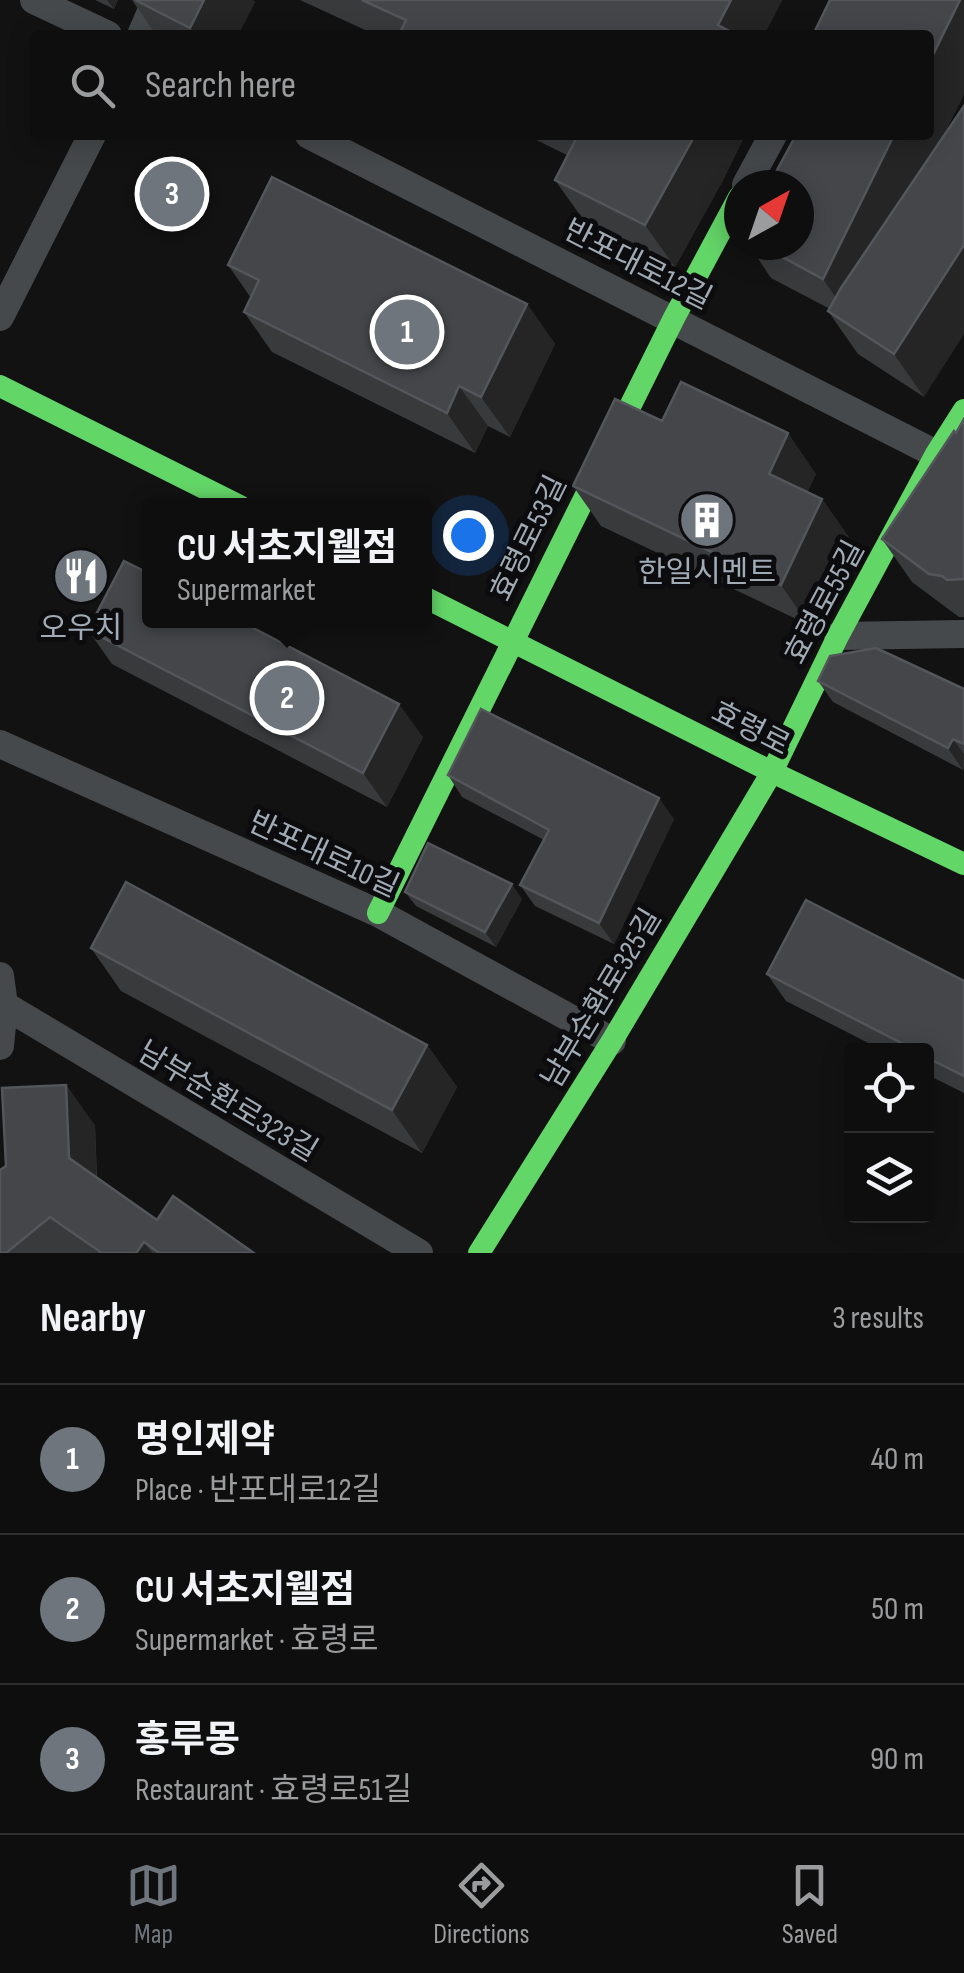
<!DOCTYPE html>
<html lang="en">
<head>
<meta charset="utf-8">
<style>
	:root { --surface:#0e0e0e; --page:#1c1c1c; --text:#f1f3f6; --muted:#9b9c9e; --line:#2e2e2e; --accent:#6f757c }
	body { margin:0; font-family:"Sofia Sans Condensed","Noto Sans KR",sans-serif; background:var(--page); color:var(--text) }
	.controls { position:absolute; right:30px; bottom:30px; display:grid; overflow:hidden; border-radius:10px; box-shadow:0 5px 25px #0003 }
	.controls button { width:90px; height:90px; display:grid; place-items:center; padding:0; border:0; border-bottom:2px solid var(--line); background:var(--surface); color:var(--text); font:50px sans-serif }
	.compass { position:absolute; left:724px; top:170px; width:90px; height:90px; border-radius:50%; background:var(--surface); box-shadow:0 5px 25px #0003; rotate:40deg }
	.you { position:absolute; left:468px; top:535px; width:35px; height:35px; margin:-25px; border:8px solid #fff; border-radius:50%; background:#1a73e8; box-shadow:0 0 0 15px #1a73e833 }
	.badge { display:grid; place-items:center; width:65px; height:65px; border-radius:50%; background:var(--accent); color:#fff; font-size:32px; font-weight:700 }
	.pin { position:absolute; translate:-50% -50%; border:5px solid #fff; box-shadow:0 2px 10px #0006 }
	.popup { position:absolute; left:142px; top:498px; width:290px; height:130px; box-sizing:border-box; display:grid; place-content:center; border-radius:10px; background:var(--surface); filter:drop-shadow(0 2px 8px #0005); font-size:32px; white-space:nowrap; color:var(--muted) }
	.popup b { font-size:38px; color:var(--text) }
	.popup::after { content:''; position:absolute; left:50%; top:100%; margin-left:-20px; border:20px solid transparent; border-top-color:var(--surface) }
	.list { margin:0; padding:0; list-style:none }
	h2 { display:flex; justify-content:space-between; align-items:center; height:130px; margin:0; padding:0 40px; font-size:42px }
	h2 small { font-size:32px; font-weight:400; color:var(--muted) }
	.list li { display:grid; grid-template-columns:65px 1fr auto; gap:30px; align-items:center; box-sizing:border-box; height:150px; padding:0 40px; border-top:2px solid var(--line) }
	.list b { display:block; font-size:38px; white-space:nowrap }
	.list p { margin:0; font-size:32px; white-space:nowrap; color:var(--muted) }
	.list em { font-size:32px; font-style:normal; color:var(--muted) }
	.icon { flex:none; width:55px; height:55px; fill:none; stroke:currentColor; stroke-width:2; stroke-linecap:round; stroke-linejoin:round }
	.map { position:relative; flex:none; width:964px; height:1253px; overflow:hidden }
	.search { position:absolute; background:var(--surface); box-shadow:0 5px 25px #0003; left:30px; right:30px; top:30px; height:110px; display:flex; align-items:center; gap:25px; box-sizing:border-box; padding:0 35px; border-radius:10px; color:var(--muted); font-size:38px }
	.sheet { height:580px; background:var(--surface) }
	nav { display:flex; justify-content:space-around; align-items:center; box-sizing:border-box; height:140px; border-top:2px solid var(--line); background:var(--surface); font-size:28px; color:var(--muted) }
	nav a { display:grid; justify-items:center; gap:5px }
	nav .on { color:var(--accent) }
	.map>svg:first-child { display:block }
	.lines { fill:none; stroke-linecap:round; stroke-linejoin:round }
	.street { stroke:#46494b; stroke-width:28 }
	.fast { stroke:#63d668; stroke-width:22 }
	.wall { fill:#393a3c }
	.shaded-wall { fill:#252526 }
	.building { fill:#444649; stroke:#53565a; stroke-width:2.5 }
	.labels { text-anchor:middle; stroke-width:10; stroke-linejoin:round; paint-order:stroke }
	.street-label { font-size:30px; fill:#a1abb5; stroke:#0c0c0e }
	.poi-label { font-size:30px; fill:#a1abb5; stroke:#0c0c0e }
</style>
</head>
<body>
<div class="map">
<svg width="964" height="1253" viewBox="0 0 964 1253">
	<rect width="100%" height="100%" fill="#121212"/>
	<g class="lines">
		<g class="street">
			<path d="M 34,0 L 108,35"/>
			<path d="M 141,35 L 156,0"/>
			<path d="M 309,135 L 936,454"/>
			<path d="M 746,185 L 773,135"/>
			<path d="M 0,317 L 92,135"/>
			<path d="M 838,636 L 964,634"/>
			<path d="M 0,744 L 378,913 L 612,1041"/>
			<path d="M 0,976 L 4,1005 L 0,1046"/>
			<path d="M 4,1005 L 419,1253"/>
		</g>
		<g class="fast">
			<path d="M 0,386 L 240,506"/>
			<path d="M 424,597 L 772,772 L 964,864"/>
			<path d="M 378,913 L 674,318 L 739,197"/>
			<path d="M 479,1253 L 612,1041 L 772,772 L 838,636 L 936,454 L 964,410"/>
		</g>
	</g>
	<g class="wall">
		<path d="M 95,0 L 118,0 L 114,9 Z"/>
		<path d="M 132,0 L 253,0 L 255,2 L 238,35 L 156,35 Z"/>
		<path d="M 300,0 L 782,0 L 764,35 L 376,35 Z"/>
		<path d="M 964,94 L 942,138 L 924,397 L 858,354 L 828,311 L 830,309 L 771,278 L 749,245 L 799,245 L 929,135 Z"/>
		<path d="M 526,135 L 745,135 L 722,182 L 675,267 L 585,222 L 555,180 L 567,155 Z"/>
		<path d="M 228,265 L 527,304 L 555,344 L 510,437 L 488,426 L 475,453 L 272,352 L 244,312 L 251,298 Z"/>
		<path d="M 964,419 L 964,617 L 959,617 L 912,582 L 882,539 L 956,433 Z"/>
		<path d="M 816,474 L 807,492 L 822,499 L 850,539 L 809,625 L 601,526 L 573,486 Z"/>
		<path d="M 88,630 L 423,737 L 387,807 L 112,664 Z"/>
		<path d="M 818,681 L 964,689 L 964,767 L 963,770 L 833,702 Z"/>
		<path d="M 448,775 L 674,819 L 614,944 L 535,906 L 520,885 L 544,840 L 462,797 Z"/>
		<path d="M 405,892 L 522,899 L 496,947 L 416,906 Z"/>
		<path d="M 91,948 L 427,1045 L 457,1087 L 422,1153 L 121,991 Z"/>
		<path d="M 767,974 L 964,981 L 964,1093 L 926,1074 L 926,1050 L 882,1050 L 786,1001 Z"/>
		<path d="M 66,1085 L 95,1126 L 97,1177 L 157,1220 L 254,1253 L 0,1253 L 6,1166 Z"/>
	</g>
	<g class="shaded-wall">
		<path d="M 107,0 L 118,0 L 114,9 Z"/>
		<path d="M 204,0 L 253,0 L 255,2 L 238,35 L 195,35 L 190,28 Z"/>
		<path d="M 731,0 L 782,0 L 764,35 L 724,35 L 718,25 Z"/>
		<path d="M 960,0 L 964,0 L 964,94 L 852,321 L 823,279 L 894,135 L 929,135 L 929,63 Z"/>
		<path d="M 695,135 L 745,135 L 722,182 L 675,267 L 645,225 Z"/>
		<path d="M 964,245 L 964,334 L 924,397 L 894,354 Z"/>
		<path d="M 527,304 L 555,344 L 510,437 L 481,397 Z"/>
		<path d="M 459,386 L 488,426 L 475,453 L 447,413 Z"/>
		<path d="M 788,433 L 816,474 L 797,514 L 769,474 Z"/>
		<path d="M 822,499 L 850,539 L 809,625 L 781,585 Z"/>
		<path d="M 399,704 L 423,737 L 387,807 L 363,773 Z"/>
		<path d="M 953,739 L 964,754 L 963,770 L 948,748 Z"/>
		<path d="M 659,798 L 674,819 L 614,944 L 599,923 Z"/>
		<path d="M 512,884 L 522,899 L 496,947 L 485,932 Z"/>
		<path d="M 427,1045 L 457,1087 L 422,1153 L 392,1110 Z"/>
		<path d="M 66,1085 L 95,1126 L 97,1199 L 69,1158 Z"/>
		<path d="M 144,1242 L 152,1253 L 136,1253 Z"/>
	</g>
	<g class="building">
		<path d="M 135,0 L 204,0 L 190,28 Z"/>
		<path d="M 362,0 L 731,0 L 718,25 L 737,35 L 399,35 L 406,20 Z"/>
		<path d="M 830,0 L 960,0 L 929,63 L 929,35 L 813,35 Z"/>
		<path d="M 964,106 L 964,245 L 894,354 L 828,311 L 841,288 Z"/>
		<path d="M 578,135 L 695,135 L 645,225 L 555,180 Z"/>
		<path d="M 796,135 L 894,135 L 823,279 L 760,245 L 799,245 L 799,185 L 769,185 Z"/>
		<path d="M 272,177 L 527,304 L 481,397 L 459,386 L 447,413 L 244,312 L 259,280 L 228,265 Z"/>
		<path d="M 681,382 L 788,433 L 769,474 L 822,499 L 781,585 L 573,486 L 615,399 L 662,421 Z"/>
		<path d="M 964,419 L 964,579 L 947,580 L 942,576 L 929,574 L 882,539 L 954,431 L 956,433 Z"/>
		<path d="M 124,561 L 150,574 L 150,620 L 238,620 L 399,704 L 363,773 L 88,630 Z"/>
		<path d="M 876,648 L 964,689 L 964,744 L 953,739 L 948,748 L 818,681 L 830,656 Z"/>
		<path d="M 481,709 L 659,798 L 599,923 L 520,885 L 549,830 L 448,775 Z"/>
		<path d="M 428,843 L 512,884 L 485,932 L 405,892 Z"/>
		<path d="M 126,882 L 427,1045 L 392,1110 L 91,948 Z"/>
		<path d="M 806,900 L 964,981 L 964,1076 L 926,1057 L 926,1050 L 915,1050 L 767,974 Z"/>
		<path d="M 66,1085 L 69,1158 L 157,1220 L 173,1196 L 254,1253 L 159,1253 L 144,1242 L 136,1253 L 102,1253 L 50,1217 L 6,1253 L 0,1253 L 0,1170 L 6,1166 L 2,1088 Z"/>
	</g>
	<defs>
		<g id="building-disc" transform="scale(2.875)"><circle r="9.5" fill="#6f757c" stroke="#0c0c0e"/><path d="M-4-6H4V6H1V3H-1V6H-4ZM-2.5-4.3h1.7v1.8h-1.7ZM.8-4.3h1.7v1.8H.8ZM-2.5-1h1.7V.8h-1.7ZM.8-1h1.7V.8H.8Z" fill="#fff"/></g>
		<g id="restaurant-disc" transform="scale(2.875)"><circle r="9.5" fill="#6f757c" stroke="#0c0c0e"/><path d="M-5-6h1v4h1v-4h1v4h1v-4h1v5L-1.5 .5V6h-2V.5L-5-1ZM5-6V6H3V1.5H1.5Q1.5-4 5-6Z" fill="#fff"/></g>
	</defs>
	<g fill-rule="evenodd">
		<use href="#building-disc" x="707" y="520"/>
		<use href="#restaurant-disc" x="81" y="576"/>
	</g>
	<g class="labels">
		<g class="street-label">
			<text transform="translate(638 264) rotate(27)" y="10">반포대로12길</text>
			<text transform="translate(528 538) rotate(-64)" y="10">효령로53길</text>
			<text transform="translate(824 602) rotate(-62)" y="10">효령로55길</text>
			<text transform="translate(751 728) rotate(27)" y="10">효령로</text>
			<text transform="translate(324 854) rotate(25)" y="10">반포대로10길</text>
			<text transform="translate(601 998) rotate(-59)" y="10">남부순환로325길</text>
			<text transform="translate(228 1101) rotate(31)" y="10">남부순환로323길</text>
		</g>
		<g class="poi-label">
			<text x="707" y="582">한일시멘트</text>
			<text x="81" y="638">오우치</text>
		</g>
	</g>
</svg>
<div class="controls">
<button><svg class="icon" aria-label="locate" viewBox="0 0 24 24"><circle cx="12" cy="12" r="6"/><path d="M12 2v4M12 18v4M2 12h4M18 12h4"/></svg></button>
<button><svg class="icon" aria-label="layers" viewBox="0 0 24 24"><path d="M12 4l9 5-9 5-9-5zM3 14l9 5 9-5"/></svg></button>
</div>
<svg class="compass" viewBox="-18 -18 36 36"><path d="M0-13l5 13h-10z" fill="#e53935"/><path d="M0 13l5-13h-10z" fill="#9b9c9e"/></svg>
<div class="you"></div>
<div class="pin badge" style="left:407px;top:332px">1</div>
<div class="pin badge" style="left:287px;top:698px">2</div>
<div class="popup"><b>CU 서초지웰점</b>Supermarket</div>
<div class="pin badge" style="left:172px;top:194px">3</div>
<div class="search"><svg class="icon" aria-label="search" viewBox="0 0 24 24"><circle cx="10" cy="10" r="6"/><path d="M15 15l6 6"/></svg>Search here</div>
</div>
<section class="sheet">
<h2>Nearby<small>3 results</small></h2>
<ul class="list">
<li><span class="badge">1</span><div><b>명인제약</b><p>Place · 반포대로12길</p></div><em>40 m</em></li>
<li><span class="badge">2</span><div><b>CU 서초지웰점</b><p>Supermarket · 효령로</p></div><em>50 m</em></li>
<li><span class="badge">3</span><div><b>홍루몽</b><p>Restaurant · 효령로51길</p></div><em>90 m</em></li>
</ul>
</section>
<nav>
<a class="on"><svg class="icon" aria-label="map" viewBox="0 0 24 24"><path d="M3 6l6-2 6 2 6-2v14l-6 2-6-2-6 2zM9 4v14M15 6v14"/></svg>Map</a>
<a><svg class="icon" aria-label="directions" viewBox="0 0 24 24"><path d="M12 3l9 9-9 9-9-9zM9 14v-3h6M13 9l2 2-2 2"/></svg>Directions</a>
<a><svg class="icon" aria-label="saved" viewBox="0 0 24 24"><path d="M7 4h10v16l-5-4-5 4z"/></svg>Saved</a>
</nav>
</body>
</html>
